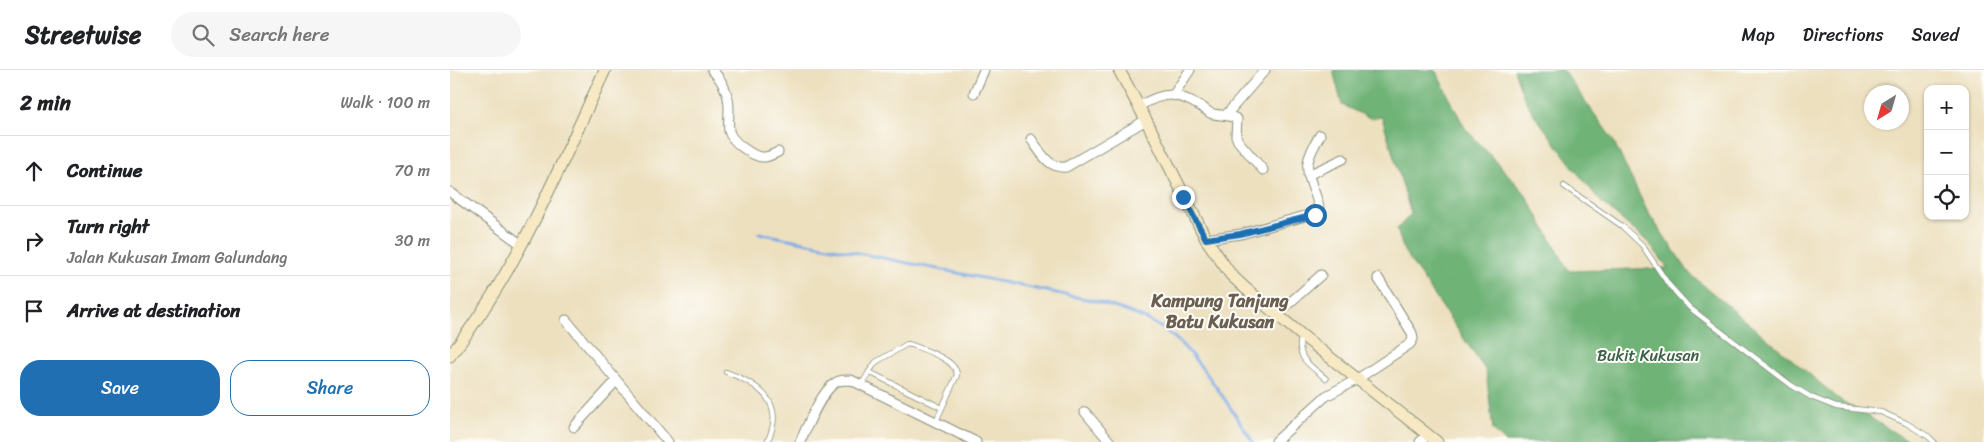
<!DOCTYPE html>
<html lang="en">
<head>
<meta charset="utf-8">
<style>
	:root { --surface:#fff; --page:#f6f6f6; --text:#202124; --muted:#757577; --line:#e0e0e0; --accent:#1f6fb2 }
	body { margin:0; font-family:Sriracha,sans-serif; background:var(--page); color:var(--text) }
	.controls { position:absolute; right:15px; top:15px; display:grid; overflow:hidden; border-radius:10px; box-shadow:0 1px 4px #0004 }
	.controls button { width:45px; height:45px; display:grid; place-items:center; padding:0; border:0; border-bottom:1px solid var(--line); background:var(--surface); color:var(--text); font:25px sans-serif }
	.compass { position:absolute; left:1414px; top:15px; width:45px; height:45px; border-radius:50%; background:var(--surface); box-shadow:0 1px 4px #0004; rotate:217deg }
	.stop { position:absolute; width:15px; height:15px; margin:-11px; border:4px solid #1f6fb2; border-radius:50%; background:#fff }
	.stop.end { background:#1f6fb2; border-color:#fff; box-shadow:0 1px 5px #0008 }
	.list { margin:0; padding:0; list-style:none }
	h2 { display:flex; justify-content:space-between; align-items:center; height:65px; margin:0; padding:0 20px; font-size:21px }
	h2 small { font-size:16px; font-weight:400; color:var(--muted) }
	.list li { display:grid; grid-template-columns:32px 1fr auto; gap:15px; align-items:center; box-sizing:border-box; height:70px; padding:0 20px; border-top:1px solid var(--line) }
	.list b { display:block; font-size:19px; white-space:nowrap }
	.list p { margin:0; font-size:16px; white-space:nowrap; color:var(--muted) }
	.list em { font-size:16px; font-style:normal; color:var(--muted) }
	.actions { display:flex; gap:10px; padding:15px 20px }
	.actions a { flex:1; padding:11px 0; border:1px solid var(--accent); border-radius:20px; text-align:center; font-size:18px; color:var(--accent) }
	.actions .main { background:var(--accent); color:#fff }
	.icon { flex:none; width:28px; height:28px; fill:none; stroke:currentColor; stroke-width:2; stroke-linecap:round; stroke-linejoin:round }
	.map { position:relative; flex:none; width:1534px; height:372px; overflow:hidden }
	header { display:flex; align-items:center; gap:30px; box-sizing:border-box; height:70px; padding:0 25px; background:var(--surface); border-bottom:1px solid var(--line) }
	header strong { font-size:24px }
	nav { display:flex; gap:28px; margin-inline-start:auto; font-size:18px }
	.search { width:350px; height:45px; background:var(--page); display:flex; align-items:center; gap:12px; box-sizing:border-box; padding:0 18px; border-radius:28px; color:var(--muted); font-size:19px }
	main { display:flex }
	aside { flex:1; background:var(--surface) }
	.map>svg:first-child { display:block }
	.forest { fill:#6fb377; stroke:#477856 }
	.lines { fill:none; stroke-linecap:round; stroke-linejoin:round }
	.stream { stroke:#7babe6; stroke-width:3 }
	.lane-casing { stroke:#868e7a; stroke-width:6 }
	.street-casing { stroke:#868e7a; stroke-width:11 }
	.secondary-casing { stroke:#868e7a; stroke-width:13 }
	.lane { stroke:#fff; stroke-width:4.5 }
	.street { stroke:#fff; stroke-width:9 }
	.secondary { stroke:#f7e9c3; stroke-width:11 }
	.route { stroke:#1f6fb2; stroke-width:6 }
	.labels { text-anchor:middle; stroke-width:4; stroke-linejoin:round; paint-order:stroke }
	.park-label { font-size:16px; fill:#3a624a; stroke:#fdfcf7 }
	.neighbourhood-label { font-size:18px; font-weight:bold; fill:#6a5f50; stroke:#fdfcf7 }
</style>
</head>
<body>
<header>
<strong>Streetwise</strong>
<div class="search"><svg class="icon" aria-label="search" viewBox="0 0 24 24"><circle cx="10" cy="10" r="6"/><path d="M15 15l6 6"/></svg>Search here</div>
<nav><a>Map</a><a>Directions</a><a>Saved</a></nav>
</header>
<main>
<aside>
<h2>2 min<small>Walk · 100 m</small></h2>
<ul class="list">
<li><svg class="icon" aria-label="ahead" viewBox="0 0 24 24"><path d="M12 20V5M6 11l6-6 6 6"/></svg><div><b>Continue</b></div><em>70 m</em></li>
<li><svg class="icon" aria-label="right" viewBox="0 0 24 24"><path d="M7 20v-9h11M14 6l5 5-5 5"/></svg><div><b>Turn right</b><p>Jalan Kukusan Imam Galundang</p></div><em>30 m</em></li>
<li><svg class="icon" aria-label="arrive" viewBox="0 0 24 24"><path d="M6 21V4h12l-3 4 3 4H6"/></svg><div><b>Arrive at destination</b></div></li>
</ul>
<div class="actions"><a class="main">Save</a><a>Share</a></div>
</aside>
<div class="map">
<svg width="1534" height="372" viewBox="0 0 1534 372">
	<rect width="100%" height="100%" fill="#fdfcf7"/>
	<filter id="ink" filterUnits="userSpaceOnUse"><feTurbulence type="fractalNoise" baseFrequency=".02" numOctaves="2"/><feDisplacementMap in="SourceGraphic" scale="10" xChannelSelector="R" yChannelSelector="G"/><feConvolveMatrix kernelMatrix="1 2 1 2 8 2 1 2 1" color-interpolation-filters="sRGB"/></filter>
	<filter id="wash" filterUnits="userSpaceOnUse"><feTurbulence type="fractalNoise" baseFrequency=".0096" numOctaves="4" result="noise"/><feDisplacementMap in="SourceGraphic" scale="20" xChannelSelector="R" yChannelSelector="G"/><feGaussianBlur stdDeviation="1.12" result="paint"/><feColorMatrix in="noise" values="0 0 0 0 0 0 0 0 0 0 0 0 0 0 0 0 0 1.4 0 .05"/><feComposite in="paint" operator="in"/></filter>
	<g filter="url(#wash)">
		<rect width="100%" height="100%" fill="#ede0bf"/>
		<path class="forest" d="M 883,0 L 985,0 L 1015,58 L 1074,122 L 1119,201 L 1218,198 L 1199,173 L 1152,133 L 1126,101 L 1083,43 L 1074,28 L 1064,0 L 1113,0 L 1163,70 L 1197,141 L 1240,204 L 1389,329 L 1460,372 L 1055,372 L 1043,360 L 1036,301 L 954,181 L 947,159 L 961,144 L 932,47 L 920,48 L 892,35 Z"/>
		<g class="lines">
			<path class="stream" d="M 309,163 L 646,231 C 670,239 698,247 719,263 C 750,288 781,339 803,372"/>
		</g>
	</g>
	<g filter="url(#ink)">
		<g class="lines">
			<g class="lane-casing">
				<g id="lane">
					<path d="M 1114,116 L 1172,156 L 1192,175 L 1219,215 L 1240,238 L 1341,315 L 1361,327 L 1386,337 L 1431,342 L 1456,353 L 1479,367 L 1484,372"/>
					<path d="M 851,267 C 846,290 861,295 876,309"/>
					<path d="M 276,302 C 309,314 337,333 317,372"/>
					<path d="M 419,302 L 426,292 L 457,274 L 462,275 C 475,280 507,290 507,305 L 492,338"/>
					<path d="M 412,314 L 419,302 L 492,338 L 486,351"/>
				</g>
			</g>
			<g class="street-casing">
				<g id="street">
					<path d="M 262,0 C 272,10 279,24 279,38 C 279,45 278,54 279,61 C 281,71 304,88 314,87 C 318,87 324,84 328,82"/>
					<path d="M 524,23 L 534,0"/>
					<path d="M 724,24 L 740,0"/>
					<path d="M 689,36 C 714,22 724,21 750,36 C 754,38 757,41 760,43 C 768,46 778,44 787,49 L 786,66 L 788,71 L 813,100"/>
					<path d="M 776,45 L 815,0"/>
					<path d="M 581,69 C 591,82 598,99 616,97 L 696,50"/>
					<path d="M 858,105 L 893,89"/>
					<path d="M 0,122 L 72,175"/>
					<path d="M 756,169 L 791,164 L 869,142 C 870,136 867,130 865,124 C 854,95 855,92 870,65"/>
					<path d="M 826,245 L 871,205"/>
					<path d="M 116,250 L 218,372"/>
					<path d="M 635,342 L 660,372"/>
					<path d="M 124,357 L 166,311"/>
					<path d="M 826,371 L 876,326 L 906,310 L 960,274 L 963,269 L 962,263 L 928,208"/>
					<path d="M 350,372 C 357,357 373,316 389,311 C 392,310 398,310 401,310 L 526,372"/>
					<path d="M 970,372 L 978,365"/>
				</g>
			</g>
			<g class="secondary-casing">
				<g id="secondary">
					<path d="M 669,0 L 696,50 L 756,169 L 781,205 L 795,218 L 849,263 L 987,372"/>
					<path d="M 0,286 C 68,200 109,98 155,0"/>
				</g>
			</g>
			<use href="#lane" class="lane"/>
			<use href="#street" class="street"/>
			<use href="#secondary" class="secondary"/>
		</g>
	</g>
	<g class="lines" filter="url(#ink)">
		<path class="route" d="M 733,127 L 756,169 L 790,164 L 865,145"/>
	</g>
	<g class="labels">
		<g class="park-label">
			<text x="1198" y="291">Bukit Kukusan</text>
		</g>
		<g class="neighbourhood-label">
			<text x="770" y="237">Kampung Tanjung<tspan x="770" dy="21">Batu Kukusan</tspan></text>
		</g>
	</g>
</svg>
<div class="controls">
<button>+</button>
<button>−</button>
<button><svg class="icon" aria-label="locate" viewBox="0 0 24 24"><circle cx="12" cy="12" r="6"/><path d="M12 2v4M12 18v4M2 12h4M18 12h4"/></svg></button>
</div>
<svg class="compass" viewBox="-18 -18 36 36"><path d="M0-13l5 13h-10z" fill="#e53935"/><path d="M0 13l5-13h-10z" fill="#757577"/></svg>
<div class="stop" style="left:865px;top:145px"></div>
<div class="stop end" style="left:733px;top:127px"></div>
</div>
</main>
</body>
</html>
